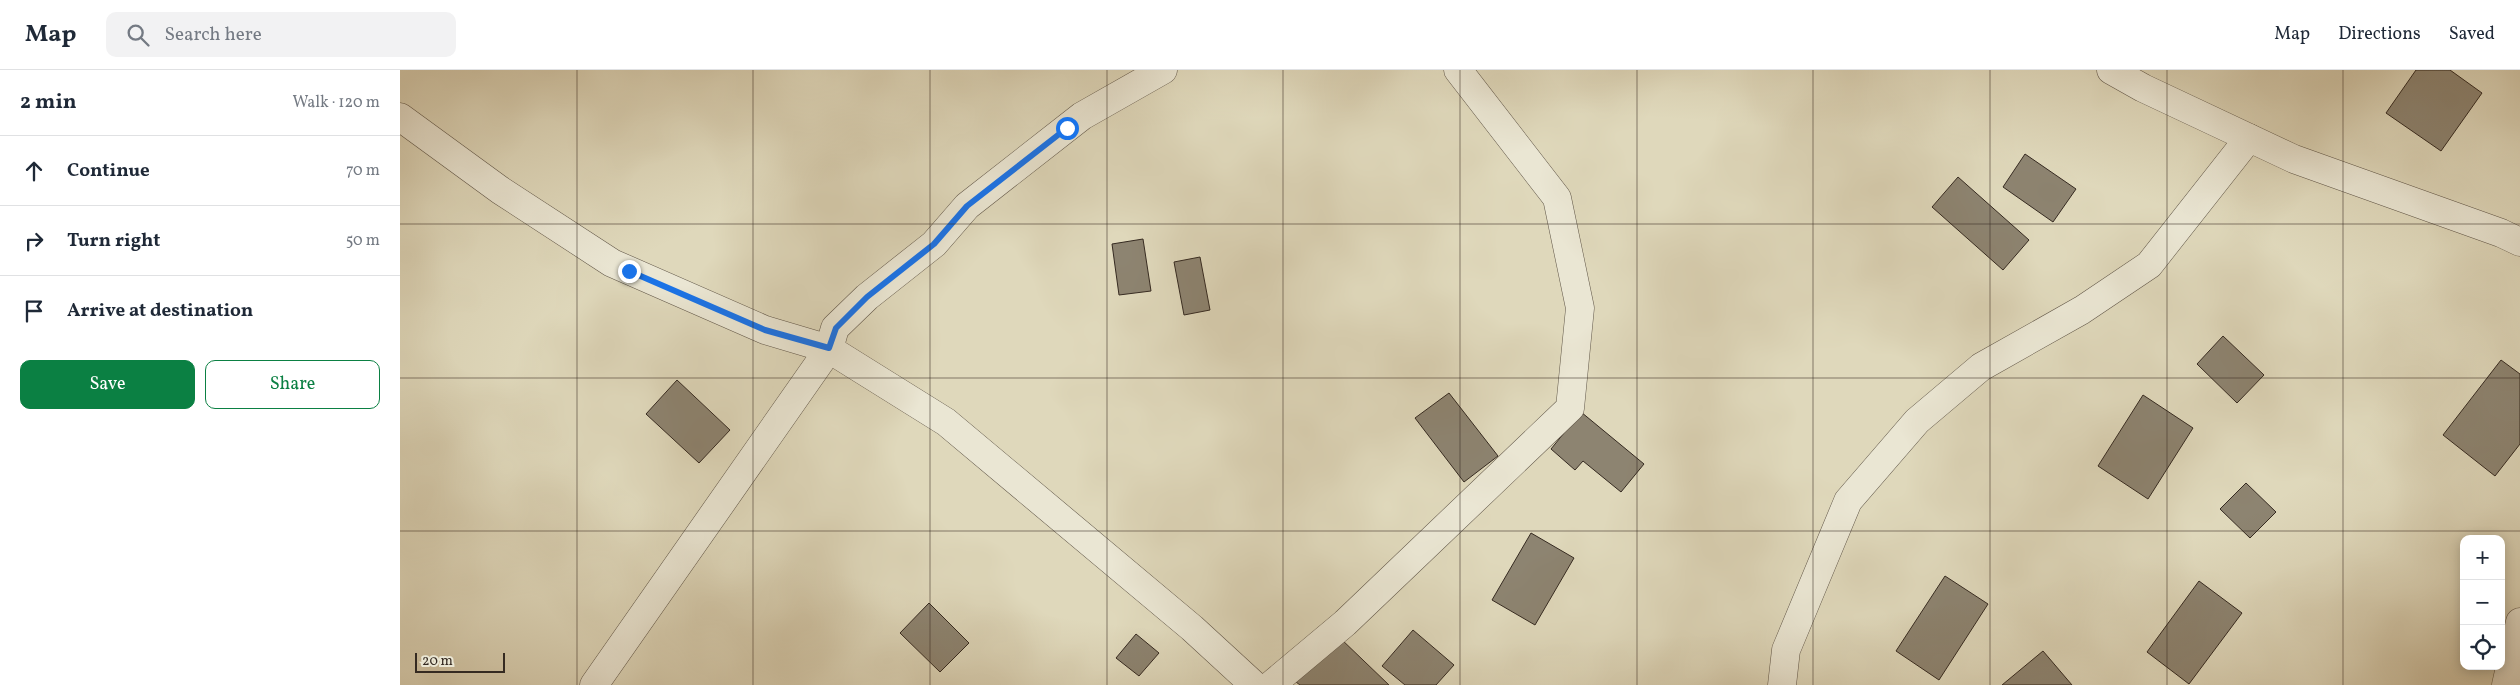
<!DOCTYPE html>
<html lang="en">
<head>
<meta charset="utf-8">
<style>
	:root { --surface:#fff; --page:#f2f2f3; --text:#1f2937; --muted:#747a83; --line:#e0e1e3; --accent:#0b8043 }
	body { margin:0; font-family:Vollkorn,serif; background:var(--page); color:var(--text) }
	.controls { position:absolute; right:15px; bottom:15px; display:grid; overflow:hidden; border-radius:10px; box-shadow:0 2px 12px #0003 }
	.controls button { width:45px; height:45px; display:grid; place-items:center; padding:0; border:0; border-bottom:1px solid var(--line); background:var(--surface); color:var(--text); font:25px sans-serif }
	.scale { position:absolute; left:15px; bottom:12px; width:90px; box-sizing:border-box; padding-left:5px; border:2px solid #352a21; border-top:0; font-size:14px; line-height:18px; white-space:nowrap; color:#352a21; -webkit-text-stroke:4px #eae6d3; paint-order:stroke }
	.stop { position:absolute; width:15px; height:15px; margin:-11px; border:4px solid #1a73e8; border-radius:50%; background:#fff }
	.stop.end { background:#1a73e8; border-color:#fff; box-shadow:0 1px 5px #0008 }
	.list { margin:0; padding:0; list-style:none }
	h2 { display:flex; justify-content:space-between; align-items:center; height:65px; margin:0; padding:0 20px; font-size:21px }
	h2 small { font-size:16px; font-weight:400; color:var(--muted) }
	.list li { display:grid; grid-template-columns:32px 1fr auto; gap:15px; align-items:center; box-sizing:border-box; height:70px; padding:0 20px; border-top:1px solid var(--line) }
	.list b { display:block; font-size:19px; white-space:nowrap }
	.list em { font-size:16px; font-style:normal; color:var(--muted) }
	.actions { display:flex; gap:10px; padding:15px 20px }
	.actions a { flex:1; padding:11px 0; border:1px solid var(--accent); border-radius:10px; text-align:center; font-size:18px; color:var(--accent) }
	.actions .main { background:var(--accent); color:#fff }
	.icon { flex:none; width:28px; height:28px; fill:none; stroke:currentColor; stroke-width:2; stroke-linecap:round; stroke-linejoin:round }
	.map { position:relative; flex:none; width:2120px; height:615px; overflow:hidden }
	header { display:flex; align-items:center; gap:30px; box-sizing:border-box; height:70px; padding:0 25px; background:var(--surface); border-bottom:1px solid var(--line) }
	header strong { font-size:24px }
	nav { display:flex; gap:28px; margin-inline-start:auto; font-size:18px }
	.search { width:350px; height:45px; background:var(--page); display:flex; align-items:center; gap:12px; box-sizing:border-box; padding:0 18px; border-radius:10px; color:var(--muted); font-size:19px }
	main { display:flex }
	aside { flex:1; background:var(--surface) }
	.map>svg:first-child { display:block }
	.building { fill:#8d8471; stroke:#352a21 }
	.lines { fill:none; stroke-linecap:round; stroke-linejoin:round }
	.street-casing { stroke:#605648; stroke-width:29 }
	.street { stroke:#eae6d3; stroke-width:28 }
	.route { stroke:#1a73e8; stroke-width:6 }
	.grid { fill:none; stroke:#352a21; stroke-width:1; stroke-opacity:0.55 }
</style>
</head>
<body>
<header>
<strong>Map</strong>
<div class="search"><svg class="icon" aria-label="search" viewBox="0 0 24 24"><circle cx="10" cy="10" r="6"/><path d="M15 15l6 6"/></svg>Search here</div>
<nav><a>Map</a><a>Directions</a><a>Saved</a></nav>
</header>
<main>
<aside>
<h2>2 min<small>Walk · 120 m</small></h2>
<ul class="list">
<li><svg class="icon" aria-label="ahead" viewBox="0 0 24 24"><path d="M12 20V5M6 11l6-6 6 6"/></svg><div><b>Continue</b></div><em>70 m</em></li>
<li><svg class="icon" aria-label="right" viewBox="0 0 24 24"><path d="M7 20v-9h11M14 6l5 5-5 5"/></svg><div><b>Turn right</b></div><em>50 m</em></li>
<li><svg class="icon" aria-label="arrive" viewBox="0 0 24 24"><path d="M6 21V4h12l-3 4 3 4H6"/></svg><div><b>Arrive at destination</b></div></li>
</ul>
<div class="actions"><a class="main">Save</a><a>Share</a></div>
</aside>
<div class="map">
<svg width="2120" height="615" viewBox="0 0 2120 615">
	<rect width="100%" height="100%" fill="#dfd8bb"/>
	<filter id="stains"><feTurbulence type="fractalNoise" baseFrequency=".004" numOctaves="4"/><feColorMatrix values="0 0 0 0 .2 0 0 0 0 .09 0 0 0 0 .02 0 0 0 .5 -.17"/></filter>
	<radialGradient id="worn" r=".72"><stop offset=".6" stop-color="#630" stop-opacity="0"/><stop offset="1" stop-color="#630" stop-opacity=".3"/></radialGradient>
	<g class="building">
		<path d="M 2016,0 L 2050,0 L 2082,23 L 2041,81 L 1986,43 Z"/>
		<path d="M 1625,84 L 1676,119 L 1653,152 L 1603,117 Z"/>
		<path d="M 1558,107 L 1629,170 L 1603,200 L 1532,137 Z"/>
		<path d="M 743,169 L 751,221 L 719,225 L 712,174 Z"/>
		<path d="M 800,187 L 810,240 L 784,245 L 774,192 Z"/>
		<path d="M 1823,266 L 1864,305 L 1837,333 L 1797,294 Z"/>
		<path d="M 2101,290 L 2120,304 L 2120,374 L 2095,406 L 2043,365 Z"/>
		<path d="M 277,310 L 330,360 L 299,393 L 246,344 Z"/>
		<path d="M 1049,323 L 1098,386 L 1064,412 L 1015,348 Z"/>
		<path d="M 1743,325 L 1793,358 L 1748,429 L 1698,396 Z"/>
		<path d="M 1181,342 L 1244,394 L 1221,422 L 1183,391 L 1175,400 L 1151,379 Z"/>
		<path d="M 1846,413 L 1876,442 L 1850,468 L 1820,439 Z"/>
		<path d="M 1131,463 L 1174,488 L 1135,555 L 1092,530 Z"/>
		<path d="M 1545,506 L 1588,534 L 1539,610 L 1496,581 Z"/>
		<path d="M 1799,511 L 1842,543 L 1789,614 L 1747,582 Z"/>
		<path d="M 529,533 L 569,573 L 540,602 L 500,563 Z"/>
		<path d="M 1013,560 L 1054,595 L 1036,615 L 1005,615 L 982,596 Z"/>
		<path d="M 736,564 L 759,583 L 739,606 L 716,588 Z"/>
		<path d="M 939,567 L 989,615 L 900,615 L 896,612 Z"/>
		<path d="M 1643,581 L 1672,615 L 1602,615 Z"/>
	</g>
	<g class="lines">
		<g class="street-casing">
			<g id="street">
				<path d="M 1711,0 L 1743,18 L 1894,89 L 2101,163 L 2120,172"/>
				<path d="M 0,47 L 100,120 L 212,193 L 365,260 L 429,279 L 546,352 L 792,558 L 854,615"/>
				<path d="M 194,615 L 429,279 L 435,258 L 467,227 L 534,174 L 567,136 L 682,46 L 763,0"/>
				<path d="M 871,615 L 945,553 L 1170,338 L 1180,238 L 1157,128 L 1058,0"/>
				<path d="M 1382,615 L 1386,580 L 1448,431 L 1517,351 L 1581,297 L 1682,240 L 1749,195 L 1849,68"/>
				<path d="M 2106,615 L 2120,552"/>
			</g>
		</g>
		<use href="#street" class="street"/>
	</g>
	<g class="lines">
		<path class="route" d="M 229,201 L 365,260 L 429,278 L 436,258 L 467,227 L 534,174 L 567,136 L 667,58"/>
	</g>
	<path class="grid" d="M 177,0 L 177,615M 353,0 L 353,615M 530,0 L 530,615M 707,0 L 707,615M 883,0 L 883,615M 1060,0 L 1060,615M 1237,0 L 1237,615M 1413,0 L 1413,615M 1590,0 L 1590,615M 1767,0 L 1767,615M 1943,0 L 1943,615M 0,154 L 2120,154M 0,308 L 2120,308M 0,461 L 2120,461"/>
	<rect width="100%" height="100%" filter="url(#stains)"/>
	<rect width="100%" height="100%" fill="url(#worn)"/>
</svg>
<div class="controls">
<button>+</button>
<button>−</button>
<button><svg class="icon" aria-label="locate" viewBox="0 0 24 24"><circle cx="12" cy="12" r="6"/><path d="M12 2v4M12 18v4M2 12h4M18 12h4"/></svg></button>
</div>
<div class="scale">20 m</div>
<div class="stop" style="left:667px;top:58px"></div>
<div class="stop end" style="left:229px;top:201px"></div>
</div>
</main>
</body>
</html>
